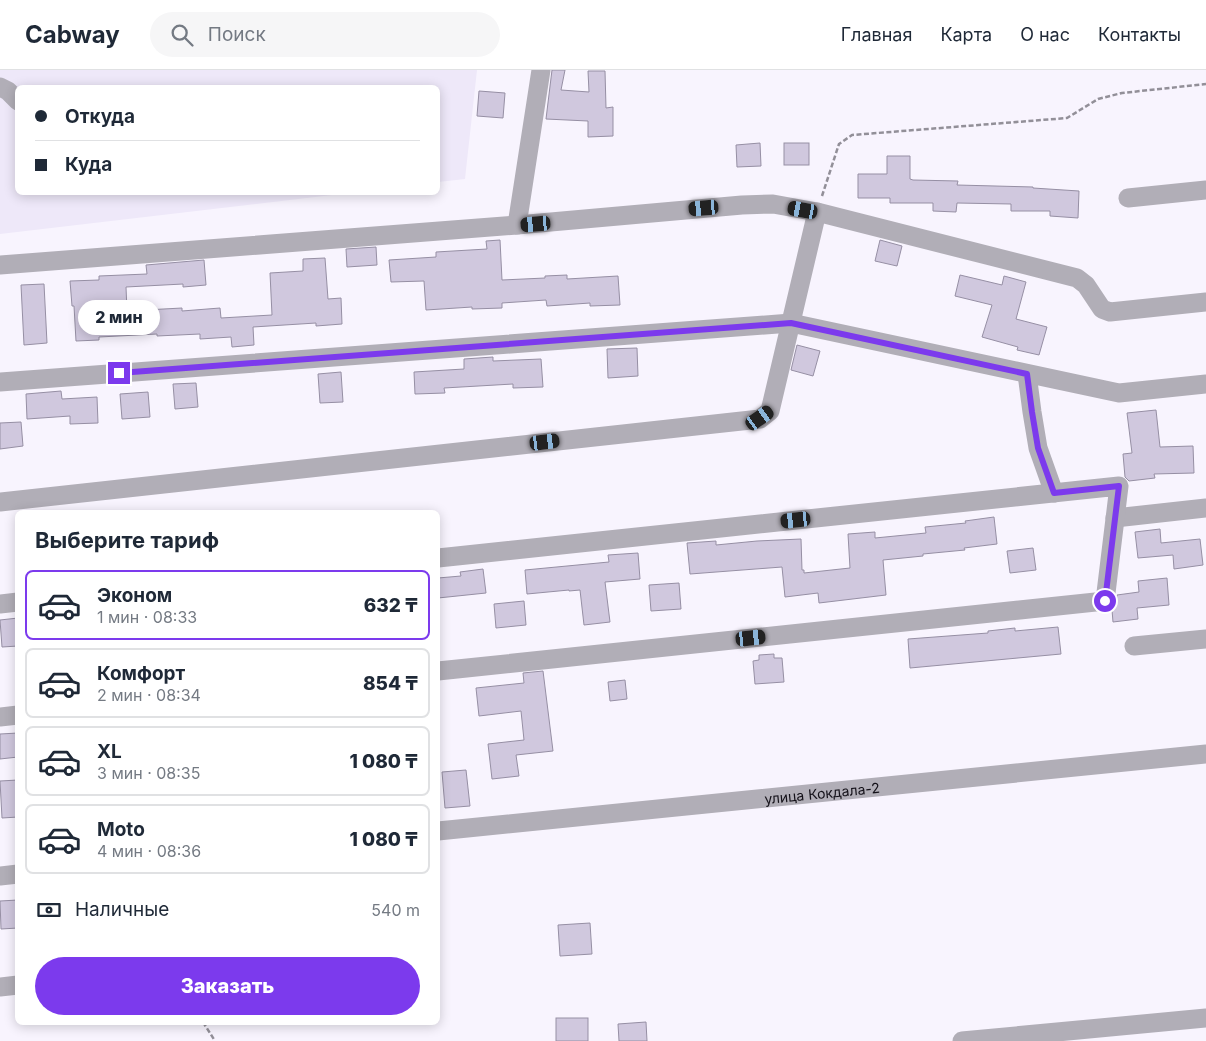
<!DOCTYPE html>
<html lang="ru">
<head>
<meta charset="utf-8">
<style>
	body { margin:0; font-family:Inter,sans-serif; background:#f6f6f7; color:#1f2937; height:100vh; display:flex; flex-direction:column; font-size:19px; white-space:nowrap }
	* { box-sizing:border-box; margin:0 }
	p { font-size:16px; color:#747a83 }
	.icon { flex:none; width:28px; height:28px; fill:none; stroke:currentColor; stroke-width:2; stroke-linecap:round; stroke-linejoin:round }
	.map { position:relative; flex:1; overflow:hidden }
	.side { position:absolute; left:15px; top:440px; width:425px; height:515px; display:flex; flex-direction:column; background:#fff; border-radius:8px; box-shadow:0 2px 12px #0003 }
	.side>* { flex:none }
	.guide { position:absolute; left:15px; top:15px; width:425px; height:110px; border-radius:8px; box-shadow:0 2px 12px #0003; display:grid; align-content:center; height:110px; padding:0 20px; background:#fff }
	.end { position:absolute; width:22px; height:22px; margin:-11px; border:6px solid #7c3aed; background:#fff; box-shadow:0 0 0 2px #fff }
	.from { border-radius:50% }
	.bubble { position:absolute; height:35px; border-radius:18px; background:#fff; box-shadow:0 2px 12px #0003; font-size:16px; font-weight:800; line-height:35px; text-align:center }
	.car { position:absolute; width:15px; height:30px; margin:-15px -8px; border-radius:6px; box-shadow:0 0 4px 1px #0007; background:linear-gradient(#222 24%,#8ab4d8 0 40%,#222 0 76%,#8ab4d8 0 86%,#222 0) }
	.guide b { display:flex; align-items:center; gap:18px; height:48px; font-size:19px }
	.guide b+b { border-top:1px solid #e0e1e3 }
	.guide i { width:12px; height:12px; background:#1f2937 }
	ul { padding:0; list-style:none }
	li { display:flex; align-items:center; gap:15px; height:70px; margin:0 10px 8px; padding:0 10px; border:2px solid #e0e1e3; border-radius:8px }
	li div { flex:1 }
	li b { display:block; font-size:19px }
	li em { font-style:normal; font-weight:800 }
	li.active { border-color:#7c3aed }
	li>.icon { width:45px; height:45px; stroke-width:1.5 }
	h2 { padding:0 20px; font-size:22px; line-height:60px }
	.pay { display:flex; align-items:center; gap:12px; height:55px; padding:0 20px; font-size:19px }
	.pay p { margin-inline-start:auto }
	.primary-button { display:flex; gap:10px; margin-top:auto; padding:10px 20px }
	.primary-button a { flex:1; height:58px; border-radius:30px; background:#7c3aed; color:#fff; font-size:20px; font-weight:800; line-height:58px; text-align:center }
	header { display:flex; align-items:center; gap:30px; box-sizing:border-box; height:70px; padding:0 25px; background:#fff; border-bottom:1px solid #e0e1e3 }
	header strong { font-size:24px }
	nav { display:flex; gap:28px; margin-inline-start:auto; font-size:18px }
	.search { width:350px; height:45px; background:#f6f6f7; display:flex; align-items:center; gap:12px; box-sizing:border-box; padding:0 18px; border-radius:28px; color:#747a83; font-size:19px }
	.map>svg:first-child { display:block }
	.built { fill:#eee8f9 }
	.building { fill:#d0c8de; stroke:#968fa4 }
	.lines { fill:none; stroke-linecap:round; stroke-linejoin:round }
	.path { stroke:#928f98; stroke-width:2.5; stroke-dasharray:5 2.5; stroke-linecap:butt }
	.minor { stroke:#b1aeb7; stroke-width:19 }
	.route { stroke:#7c3aed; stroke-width:6 }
	.labels { text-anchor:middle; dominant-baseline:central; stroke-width:4.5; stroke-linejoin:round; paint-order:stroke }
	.street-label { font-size:14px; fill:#141119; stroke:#fff }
</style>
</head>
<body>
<header>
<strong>Cabway</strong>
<div class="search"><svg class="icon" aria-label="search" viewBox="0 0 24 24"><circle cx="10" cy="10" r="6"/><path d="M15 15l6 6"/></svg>Поиск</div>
<nav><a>Главная</a><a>Карта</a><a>О нас</a><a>Контакты</a></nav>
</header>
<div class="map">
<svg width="1206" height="971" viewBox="0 0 1206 971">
	<rect width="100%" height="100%" fill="#f8f4fe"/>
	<polygon class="built" points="0,0 477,0 465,109 438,112 438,18 18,18 18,122 349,123 0,164"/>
	<g class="building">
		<polygon points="552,0 565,0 561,20 589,22 588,1 605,1 606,38 613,37 613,66 588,67 588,51 546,49"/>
		<polygon points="479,21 505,23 503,48 477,46"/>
		<polygon points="760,73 761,96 737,97 736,75"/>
		<rect x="784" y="73" width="25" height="22"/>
		<polygon points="887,86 910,86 910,109 913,110 958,111 957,115 1033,117 1033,118 1079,121 1078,148 1050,146 1050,141 1011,141 1011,134 957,133 956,142 933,141 933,133 890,133 890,128 858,128 858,104 887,104"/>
		<polygon points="500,170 502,210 545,208 545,206 567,205 567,209 618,206 620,235 590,236 590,233 547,236 546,230 502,233 502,238 472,239 472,237 426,240 424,211 391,212 389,190 436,187 436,182 487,179 486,171"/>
		<polygon points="880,170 902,176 897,196 875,191"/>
		<polygon points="376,177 377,195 347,197 346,179"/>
		<polygon points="325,188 328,229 341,228 342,254 316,256 316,253 253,257 254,275 232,277 231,267 200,269 200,264 157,266 157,264 99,267 99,270 76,271 74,236 72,236 70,211 99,210 99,206 147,204 146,195 204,190 206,215 183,217 183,214 126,217 127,241 182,238 182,241 220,238 221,248 272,245 270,203 303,201 303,189"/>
		<polygon points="960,205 1002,215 1004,206 1026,212 1016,249 1047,257 1039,285 1017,280 1018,277 982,267 992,235 955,226"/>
		<polygon points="44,214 47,273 24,275 21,215"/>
		<polygon points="797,275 820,281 813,306 791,300"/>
		<polygon points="637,278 638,306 608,308 607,279"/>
		<polygon points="493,287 493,291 541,289 543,317 513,318 513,314 444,318 445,323 415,324 414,302 464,299 464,289"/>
		<polygon points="341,302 343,332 320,333 318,304"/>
		<polygon points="196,313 198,337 175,339 173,314"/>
		<polygon points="61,321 62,329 97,327 98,353 70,354 70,346 27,349 26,324"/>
		<polygon points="148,322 150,347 122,349 120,324"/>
		<polygon points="1156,340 1160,377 1193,376 1194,403 1154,404 1155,408 1129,411 1125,407 1123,384 1132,383 1127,343"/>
		<polygon points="21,352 23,376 0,379 0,353"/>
		<polygon points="994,447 997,474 964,478 965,480 923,484 923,486 883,490 886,525 819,533 818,523 785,527 782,497 690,504 687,473 716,471 716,475 757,471 801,469 802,500 804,500 804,503 850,498 848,464 875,462 875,468 926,463 925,457 966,453 965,451"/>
		<polygon points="1160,459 1161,473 1200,469 1203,495 1174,499 1173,485 1138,488 1135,462"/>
		<polygon points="1033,478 1036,500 1010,503 1007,481"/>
		<polygon points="638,483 640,509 605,512 610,552 584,555 580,520 569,521 569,520 527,524 525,500 609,492 608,485"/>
		<polygon points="483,499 486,523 438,528 438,508 461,506 460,502"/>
		<polygon points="1167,508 1169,535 1137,538 1138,549 1113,552 1112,540 1116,533 1117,525 1139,522 1138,511"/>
		<polygon points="679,513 681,539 651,541 649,515"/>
		<polygon points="524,531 526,555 496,558 494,534"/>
		<polygon points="18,548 18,576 2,577 0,550"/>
		<polygon points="1058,557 1061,584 910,598 908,569 988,563 988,561 1015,558 1015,561"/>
		<polygon points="774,584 774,588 782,588 784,612 755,614 753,591 759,590 759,585"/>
		<polygon points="543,601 553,681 516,685 519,706 492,709 488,674 524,670 521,641 479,646 476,618 524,613 523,603"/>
		<polygon points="625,610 627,629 610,631 608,612"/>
		<polygon points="18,663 18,687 0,689 0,664"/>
		<polygon points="466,700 470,736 445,738 442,702"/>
		<polygon points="18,710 18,747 2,748 0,711"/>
		<polygon points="18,830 18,858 1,859 0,831"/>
		<polygon points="590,853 592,884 560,886 558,855"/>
		<rect x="556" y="948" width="32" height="23"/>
		<polygon points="646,952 647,971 619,971 618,954"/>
	</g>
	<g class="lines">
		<g class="path">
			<polyline points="822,126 839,74 852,65 1067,48 1098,29 1122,23 1206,14"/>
			<polyline points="203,952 215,971"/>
		</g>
		<g class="minor">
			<polyline points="0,17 8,21 18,31"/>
			<polyline points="1128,128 1206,120"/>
			<polyline points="517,155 541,0"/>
			<polyline points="0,195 517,155 742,135 773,134 817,142 1077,208 1086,215 1102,239 1110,242 1206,232"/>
			<polyline points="1027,304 1032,342 1038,378 1054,423"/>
			<polyline points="0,312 791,253 1119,323 1206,314"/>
			<polyline points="0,432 760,349 770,341 817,142"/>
			<polyline points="1115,448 1206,438"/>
			<polyline points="438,488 1119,416 1105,531 438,601"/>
			<polyline points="0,534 18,532"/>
			<polyline points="1134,576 1206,569"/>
			<polyline points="0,647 18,645"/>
			<path id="s1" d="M438,761l768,-77"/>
			<polyline points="0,806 18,804"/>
			<polyline points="0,917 18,915"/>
			<polyline points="962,971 1206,948"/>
		</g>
	</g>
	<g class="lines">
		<polyline class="route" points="119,303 791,253 1027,304 1032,342 1038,378 1054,423 1119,416 1105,531"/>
	</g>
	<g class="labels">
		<g class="street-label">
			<text stroke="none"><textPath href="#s1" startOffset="386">улица Кокдала-2</textPath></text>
		</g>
	</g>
</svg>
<i class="end from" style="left:1105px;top:531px"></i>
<i class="end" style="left:119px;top:303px"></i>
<div class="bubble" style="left:78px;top:230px;width:82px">2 мин</div>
<i class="car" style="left:704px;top:138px;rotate:265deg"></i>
<i class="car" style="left:803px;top:140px;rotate:280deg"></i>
<i class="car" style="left:536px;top:154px;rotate:265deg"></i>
<i class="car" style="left:760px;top:348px;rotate:55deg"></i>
<i class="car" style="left:545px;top:372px;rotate:83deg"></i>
<i class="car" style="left:796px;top:450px;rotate:264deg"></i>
<i class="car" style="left:751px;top:568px;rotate:84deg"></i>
<div class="guide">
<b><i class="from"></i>Откуда</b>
<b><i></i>Куда</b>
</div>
<section class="side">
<h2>Выберите тариф</h2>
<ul>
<li class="active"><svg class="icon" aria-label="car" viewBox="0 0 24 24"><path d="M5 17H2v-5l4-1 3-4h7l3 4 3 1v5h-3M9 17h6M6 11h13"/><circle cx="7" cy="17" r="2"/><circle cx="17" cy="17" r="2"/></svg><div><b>Эконом</b><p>1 мин · 08:33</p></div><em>632 ₸</em></li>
<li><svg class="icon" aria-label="car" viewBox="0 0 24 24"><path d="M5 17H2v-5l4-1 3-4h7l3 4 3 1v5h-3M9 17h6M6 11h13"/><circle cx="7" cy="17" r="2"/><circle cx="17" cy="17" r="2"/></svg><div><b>Комфорт</b><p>2 мин · 08:34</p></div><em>854 ₸</em></li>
<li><svg class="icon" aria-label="car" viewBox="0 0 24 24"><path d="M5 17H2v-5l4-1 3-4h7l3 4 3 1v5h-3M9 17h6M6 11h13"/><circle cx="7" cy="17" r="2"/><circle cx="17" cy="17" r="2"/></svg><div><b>XL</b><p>3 мин · 08:35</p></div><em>1 080 ₸</em></li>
<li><svg class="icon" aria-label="car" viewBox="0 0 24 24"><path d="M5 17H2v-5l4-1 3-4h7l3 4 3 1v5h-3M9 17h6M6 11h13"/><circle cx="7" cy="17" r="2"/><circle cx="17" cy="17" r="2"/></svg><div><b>Moto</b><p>4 мин · 08:36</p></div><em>1 080 ₸</em></li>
</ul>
<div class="pay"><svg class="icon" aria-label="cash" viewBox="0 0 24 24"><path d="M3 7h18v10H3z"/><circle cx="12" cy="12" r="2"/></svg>Наличные<p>540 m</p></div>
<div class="primary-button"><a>Заказать</a></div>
</section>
</div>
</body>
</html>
